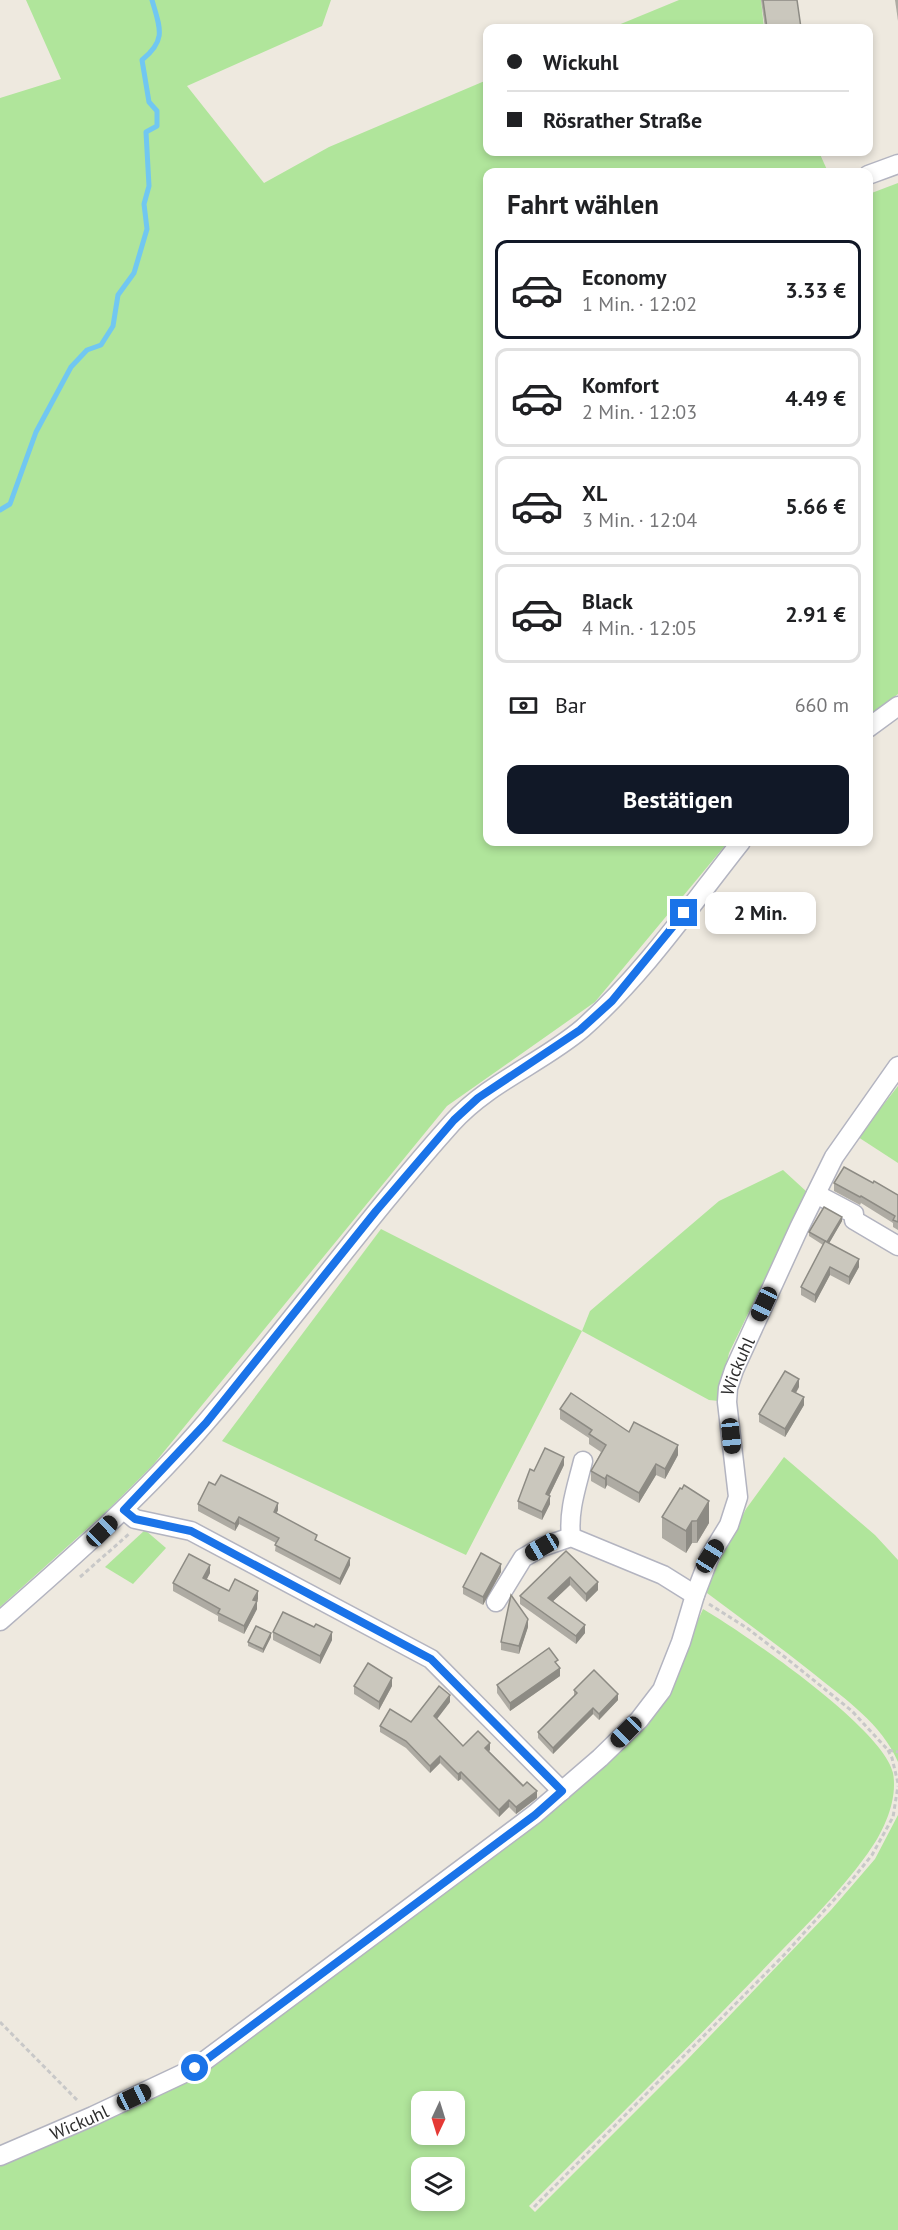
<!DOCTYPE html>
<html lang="de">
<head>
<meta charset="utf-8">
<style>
	body { margin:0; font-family:"PT Sans",sans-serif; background:#f6f6f6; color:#202124; height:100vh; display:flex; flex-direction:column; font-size:22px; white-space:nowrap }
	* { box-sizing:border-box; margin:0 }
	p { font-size:20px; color:#757577 }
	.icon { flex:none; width:33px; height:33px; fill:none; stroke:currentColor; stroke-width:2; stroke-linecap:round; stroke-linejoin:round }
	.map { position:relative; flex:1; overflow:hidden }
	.panel { position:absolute; left:483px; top:168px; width:390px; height:678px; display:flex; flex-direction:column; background:#fff; border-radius:12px; box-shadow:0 3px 9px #0003 }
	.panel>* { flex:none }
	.banner { position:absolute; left:483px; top:24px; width:390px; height:132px; border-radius:12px; box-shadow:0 3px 9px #0003; display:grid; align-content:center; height:132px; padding:0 24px; background:#fff }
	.needle { width:39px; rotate:184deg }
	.controls { position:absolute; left:411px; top:2091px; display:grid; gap:12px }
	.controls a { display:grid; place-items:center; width:54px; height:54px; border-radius:12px; background:#fff; box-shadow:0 3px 9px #0003; font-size:30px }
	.end { position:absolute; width:27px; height:27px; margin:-14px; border:8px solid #1a73e8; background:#fff; box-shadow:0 0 0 3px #fff }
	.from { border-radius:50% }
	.bubble { position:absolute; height:42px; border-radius:12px; background:#fff; box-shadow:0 3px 9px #0003; font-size:20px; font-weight:700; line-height:42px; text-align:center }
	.car { position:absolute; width:18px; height:36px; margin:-18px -9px; border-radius:8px; box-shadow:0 0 4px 2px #0007; background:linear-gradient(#222 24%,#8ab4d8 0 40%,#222 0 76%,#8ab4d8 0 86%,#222 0) }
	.banner b { display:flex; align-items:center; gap:21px; height:57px; font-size:22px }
	.banner b+b { border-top:2px solid #e0e0e0 }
	.banner i { width:15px; height:15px; background:#202124 }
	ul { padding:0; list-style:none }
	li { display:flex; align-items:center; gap:18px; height:99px; margin:0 12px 9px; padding:0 12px; border:3px solid #e0e0e0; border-radius:12px }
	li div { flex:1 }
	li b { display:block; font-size:22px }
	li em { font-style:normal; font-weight:700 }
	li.active { border-color:#111827 }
	li>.icon { width:54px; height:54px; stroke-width:1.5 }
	h2 { padding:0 24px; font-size:27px; line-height:72px }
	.pay { display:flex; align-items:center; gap:15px; height:66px; padding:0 24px; font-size:22px }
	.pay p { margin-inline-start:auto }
	.primary-button { display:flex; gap:12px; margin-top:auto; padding:12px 24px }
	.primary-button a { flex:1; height:69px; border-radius:12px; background:#111827; color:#fff; font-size:24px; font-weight:700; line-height:69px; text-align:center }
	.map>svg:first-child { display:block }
	.green { fill:#b0e59b; fill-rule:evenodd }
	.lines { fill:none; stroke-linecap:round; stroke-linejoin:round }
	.stream { stroke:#71c7f1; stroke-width:5 }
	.minor-casing { stroke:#b3b4c0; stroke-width:21 }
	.path { stroke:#c8c8c8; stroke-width:3; stroke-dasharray:4.5 3; stroke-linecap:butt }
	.minor { stroke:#fff; stroke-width:18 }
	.wall { fill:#aeaba3 }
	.shaded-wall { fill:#8d8b84 }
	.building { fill:#cac7bd; stroke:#8d8b84; stroke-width:1.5 }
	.route { stroke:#1a73e8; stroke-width:8 }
	.labels { text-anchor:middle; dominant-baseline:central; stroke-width:5; stroke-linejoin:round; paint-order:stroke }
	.street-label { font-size:18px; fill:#2d2d2d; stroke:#fff }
</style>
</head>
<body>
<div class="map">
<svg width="898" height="2230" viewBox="0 0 898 2230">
	<rect width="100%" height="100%" fill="#eee9df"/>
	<g class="green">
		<polygon points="26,0 331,0 322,26 187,86 264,183 329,147 487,80 488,152 819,152 828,172 488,172 488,842 728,842 595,1002 447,1106 153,1465 107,1511 0,1607 0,98 61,79"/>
		<polygon points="679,0 761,0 764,28 611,28"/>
		<polygon points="898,183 898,694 869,717 869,194"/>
		<polygon points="898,1086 898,1163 858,1137"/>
		<polygon points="783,1170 807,1192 729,1353 719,1401 709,1400 582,1331 466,1555 222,1441 381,1229 582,1331 590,1311 719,1201"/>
		<path d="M784,1457l91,78 23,25v202c-16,-38 -53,-63 -84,-88 -35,-28 -71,-54 -107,-81l1,-9 38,-75z"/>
		<polygon points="145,1530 166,1548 133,1584 105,1567"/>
		<path d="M703,1609c41,24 181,120 190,164 5,27 -9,58 -25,80 -32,45 -74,84 -112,124 -75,78 -151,153 -227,229l6,6 151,-151 145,-151 44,-51 23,-44v415h-898v-68l204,-88 356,-272 106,-110zM422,2102h32v32h-32zM422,2168h32v32h-32z"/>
	</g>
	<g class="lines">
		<path class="stream" d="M0,510l10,-6 26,-72 35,-65 16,-17 14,-5 12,-19 5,-31 16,-22 13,-44 -3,-25 5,-18 -3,-54 11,-6v-15l-8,-9 -7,-42c25,-20 18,-32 10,-60"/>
		<g class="minor-casing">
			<g id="minor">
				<polyline points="868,175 898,164"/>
				<polyline points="868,728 898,706"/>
				<polyline points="816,1194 854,1214 854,1220 898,1246"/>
				<polyline points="124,1510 135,1519 191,1531 431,1659 562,1791"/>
				<path d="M571,1537c-3,-27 6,-51 12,-76"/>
				<polyline points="496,1602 523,1558 542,1547 571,1537 663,1575 695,1595"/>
				<path d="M0,1621c72,-63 144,-126 207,-200 84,-97 159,-202 245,-298 37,-41 90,-60 131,-95 61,-54 108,-123 158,-186"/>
				<path id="s1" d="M0,2156l93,-40 102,-48 340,-254 65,-56 39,-38 23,-30 19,-48 14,-47 15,-39 19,-31 9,-28 -11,-95 1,-14 6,-18 65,-142 35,-71 64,-91"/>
			</g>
		</g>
		<g class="path">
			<polyline points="80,1577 129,1534"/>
			<polyline points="709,1604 747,1628 786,1658 852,1711 888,1750 898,1752"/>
			<polyline points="888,1750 892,1758 898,1783"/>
			<polyline points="0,2022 79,2102"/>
			<polyline points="534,2207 784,1955 851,1881 872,1855 893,1817 898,1786"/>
		</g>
		<use href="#minor" class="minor"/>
	</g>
	<g class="wall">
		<polygon points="761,0 797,0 801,28 765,28"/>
		<polygon points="895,0 898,0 898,21"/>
		<polygon points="834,1183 873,1183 898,1195 898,1230 893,1227 893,1223 861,1203 860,1205 834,1191"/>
		<polygon points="842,1221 829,1243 859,1267 849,1285 830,1275 815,1303 801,1295 801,1287 823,1245 809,1236 809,1232"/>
		<polygon points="799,1387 796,1393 804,1405 785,1437 759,1422 759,1414"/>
		<polygon points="560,1409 629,1432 678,1455 665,1479 656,1475 639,1503 607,1485 605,1489 591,1481 591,1471 601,1452 589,1444 589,1438 560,1419"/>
		<polygon points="564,1465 549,1496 550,1504 542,1520 518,1509 518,1501 534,1471"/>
		<polygon points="215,1485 278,1510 276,1514 317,1541 350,1565 340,1585 275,1551 276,1543 239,1524 235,1531 198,1511 198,1504"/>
		<polygon points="662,1517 709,1523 697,1543 692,1543 686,1553 662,1538"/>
		<polygon points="566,1551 598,1590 586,1602 570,1585 553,1601 585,1633 576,1644 520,1604 520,1596"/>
		<polygon points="501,1572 483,1605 463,1594 463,1587"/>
		<polygon points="210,1573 207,1579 229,1591 258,1599 257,1601 257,1609 244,1634 218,1621 218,1616 173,1591 173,1583"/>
		<polygon points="528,1627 519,1654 501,1650 501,1642"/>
		<polygon points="273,1632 332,1640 320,1664 273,1640"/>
		<polygon points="271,1637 263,1653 248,1646 248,1642"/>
		<polygon points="558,1666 560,1676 510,1711 497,1693 497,1685"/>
		<polygon points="354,1686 392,1686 379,1710 354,1694"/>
		<polygon points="574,1690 618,1700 599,1720 593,1714 553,1754 538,1738 538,1732 574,1696"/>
		<polygon points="450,1702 436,1719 463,1746 490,1750 489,1751 537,1798 516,1814 509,1807 499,1817 461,1779 458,1781 440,1763 430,1773 406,1748 380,1732 380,1726 411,1722"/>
	</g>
	<g class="shaded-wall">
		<polygon points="842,1217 842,1221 827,1247 827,1243"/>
		<polygon points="859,1259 859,1267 849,1285 849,1277"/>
		<polygon points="830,1267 830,1275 815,1303 815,1295"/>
		<polygon points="799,1379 799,1387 792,1399 792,1391"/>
		<polygon points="804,1397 804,1405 785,1437 785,1429"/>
		<polygon points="678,1445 678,1455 665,1479 665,1469"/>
		<polygon points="564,1457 564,1465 546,1502 546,1494"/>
		<polygon points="656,1464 656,1475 639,1503 639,1493"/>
		<polygon points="607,1475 607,1485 605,1489 605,1479"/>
		<polygon points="550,1496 550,1504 542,1520 542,1512"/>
		<polygon points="709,1501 709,1523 697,1543 697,1521"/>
		<polygon points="278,1503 278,1510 274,1519 274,1512"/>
		<polygon points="239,1517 239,1524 235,1531 235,1524"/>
		<polygon points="692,1521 692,1543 686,1553 686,1531"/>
		<polygon points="350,1558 350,1565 340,1585 340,1579"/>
		<polygon points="501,1564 501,1572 483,1605 483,1597"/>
		<polygon points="210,1565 210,1573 203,1586 203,1578"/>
		<polygon points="570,1577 570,1585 548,1606 548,1598"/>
		<polygon points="598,1582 598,1590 586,1602 586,1594"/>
		<polygon points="258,1591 258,1599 253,1608 253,1600"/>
		<polygon points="257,1601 257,1609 244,1634 244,1626"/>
		<polygon points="528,1619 528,1627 519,1654 519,1646"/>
		<polygon points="585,1625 585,1633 576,1644 576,1636"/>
		<polygon points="332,1632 332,1640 320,1664 320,1656"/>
		<polygon points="271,1633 271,1637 263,1653 263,1649"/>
		<polygon points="560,1668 560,1676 510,1711 510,1703"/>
		<polygon points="392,1678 392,1686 379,1710 379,1702"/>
		<polygon points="618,1694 618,1700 599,1720 599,1714"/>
		<polygon points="450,1695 450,1702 434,1723 434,1716"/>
		<polygon points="593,1708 593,1714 553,1754 553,1748"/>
		<polygon points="490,1743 490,1750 485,1755 485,1748"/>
		<polygon points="440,1756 440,1763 430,1773 430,1766"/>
		<polygon points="461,1772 461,1779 458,1781 458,1774"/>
		<polygon points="537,1791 537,1798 516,1814 516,1807"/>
		<polygon points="509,1800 509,1807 499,1817 499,1810"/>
	</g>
	<g class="building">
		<polygon points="763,0 797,0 801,28 767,28"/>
		<polygon points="844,1167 873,1183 874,1181 898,1195 898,1222 893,1220 895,1216 861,1196 860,1197 834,1183"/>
		<polygon points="824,1207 842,1217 827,1242 809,1232"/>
		<polygon points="825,1241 859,1259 849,1277 830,1267 815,1295 801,1287"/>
		<polygon points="785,1371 799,1379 792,1391 804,1397 785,1429 759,1414"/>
		<polygon points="571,1393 629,1432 634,1422 678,1445 665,1469 656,1464 639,1493 607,1475 605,1479 591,1471 606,1445 589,1434 592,1430 560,1409"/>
		<polygon points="545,1448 564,1457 546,1494 550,1496 542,1512 518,1501 530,1469 534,1471"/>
		<polygon points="221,1475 278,1503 274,1512 317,1535 315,1540 350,1558 340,1579 275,1545 279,1538 239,1517 235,1524 198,1504 209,1482 215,1485"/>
		<polygon points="684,1485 709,1501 697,1521 692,1521 686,1531 662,1517 680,1488 682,1489"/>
		<polygon points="566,1551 598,1582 586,1594 570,1577 548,1598 585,1625 576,1636 520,1596"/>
		<polygon points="481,1553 501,1564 483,1597 463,1587"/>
		<polygon points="189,1554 210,1565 203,1578 229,1591 235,1579 258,1591 253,1600 257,1601 244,1626 218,1613 220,1609 173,1583"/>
		<polygon points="511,1595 528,1619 519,1646 501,1642"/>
		<polygon points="283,1612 314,1627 316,1624 332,1632 320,1656 273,1632"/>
		<polygon points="256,1626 271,1633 263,1649 248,1642"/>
		<polygon points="549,1648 558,1660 555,1662 560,1668 510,1703 497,1685"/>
		<polygon points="368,1663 392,1678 379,1702 354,1686"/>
		<polygon points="594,1670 618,1694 599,1714 593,1708 553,1748 538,1732 577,1693 574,1690"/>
		<polygon points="439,1686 450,1695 434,1716 463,1746 478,1731 490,1743 485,1748 523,1786 527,1782 537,1791 516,1807 509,1800 499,1810 461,1772 458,1774 440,1756 430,1766 406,1741 380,1726 390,1709 411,1722"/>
	</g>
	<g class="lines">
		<polyline class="route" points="195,2068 535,1815 562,1791 431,1659 191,1531 135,1519 124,1510 206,1423 376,1211 454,1120 478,1098 580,1030 612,1001 684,913"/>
	</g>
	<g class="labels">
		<g class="street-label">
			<text stroke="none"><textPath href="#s1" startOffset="1158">Wickuhl</textPath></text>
			<text stroke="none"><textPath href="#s1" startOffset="86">Wickuhl</textPath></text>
		</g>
	</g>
</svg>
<div class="controls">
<a><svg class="needle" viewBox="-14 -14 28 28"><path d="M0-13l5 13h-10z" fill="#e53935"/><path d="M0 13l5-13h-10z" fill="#757577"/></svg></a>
<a><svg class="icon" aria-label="layers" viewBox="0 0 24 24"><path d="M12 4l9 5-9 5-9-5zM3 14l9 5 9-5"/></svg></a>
</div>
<i class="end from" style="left:195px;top:2068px"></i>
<i class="end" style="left:684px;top:913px"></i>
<div class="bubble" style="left:705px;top:892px;width:111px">2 Min.</div>
<i class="car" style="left:764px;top:1304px;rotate:205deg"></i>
<i class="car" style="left:731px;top:1436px;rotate:174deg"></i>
<i class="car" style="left:102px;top:1531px;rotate:46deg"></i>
<i class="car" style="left:542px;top:1547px;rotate:240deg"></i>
<i class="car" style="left:710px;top:1556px;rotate:32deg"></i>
<i class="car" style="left:626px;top:1732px;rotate:225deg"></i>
<i class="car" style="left:134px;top:2097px;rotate:65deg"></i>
<div class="banner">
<b><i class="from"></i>Wickuhl</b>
<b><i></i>Rösrather Straße</b>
</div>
<section class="panel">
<h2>Fahrt wählen</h2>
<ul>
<li class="active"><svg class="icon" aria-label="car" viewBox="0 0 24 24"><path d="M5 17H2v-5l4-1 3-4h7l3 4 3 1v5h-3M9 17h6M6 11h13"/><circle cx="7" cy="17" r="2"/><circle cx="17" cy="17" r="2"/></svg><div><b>Economy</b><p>1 Min. · 12:02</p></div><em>3.33 €</em></li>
<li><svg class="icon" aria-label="car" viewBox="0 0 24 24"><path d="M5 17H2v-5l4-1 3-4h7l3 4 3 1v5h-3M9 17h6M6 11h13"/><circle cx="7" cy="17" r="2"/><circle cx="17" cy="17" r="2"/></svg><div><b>Komfort</b><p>2 Min. · 12:03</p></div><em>4.49 €</em></li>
<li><svg class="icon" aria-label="car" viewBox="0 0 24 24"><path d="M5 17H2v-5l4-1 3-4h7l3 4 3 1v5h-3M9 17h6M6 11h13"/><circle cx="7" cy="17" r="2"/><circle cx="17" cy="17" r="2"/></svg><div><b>XL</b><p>3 Min. · 12:04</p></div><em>5.66 €</em></li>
<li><svg class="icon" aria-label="car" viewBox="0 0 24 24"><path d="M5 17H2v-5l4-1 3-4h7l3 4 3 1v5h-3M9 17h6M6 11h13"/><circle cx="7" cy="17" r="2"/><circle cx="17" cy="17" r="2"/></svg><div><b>Black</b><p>4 Min. · 12:05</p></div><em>2.91 €</em></li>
</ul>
<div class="pay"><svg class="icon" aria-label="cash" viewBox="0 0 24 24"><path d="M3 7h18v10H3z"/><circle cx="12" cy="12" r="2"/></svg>Bar<p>660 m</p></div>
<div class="primary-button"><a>Bestätigen</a></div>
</section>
</div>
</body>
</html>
